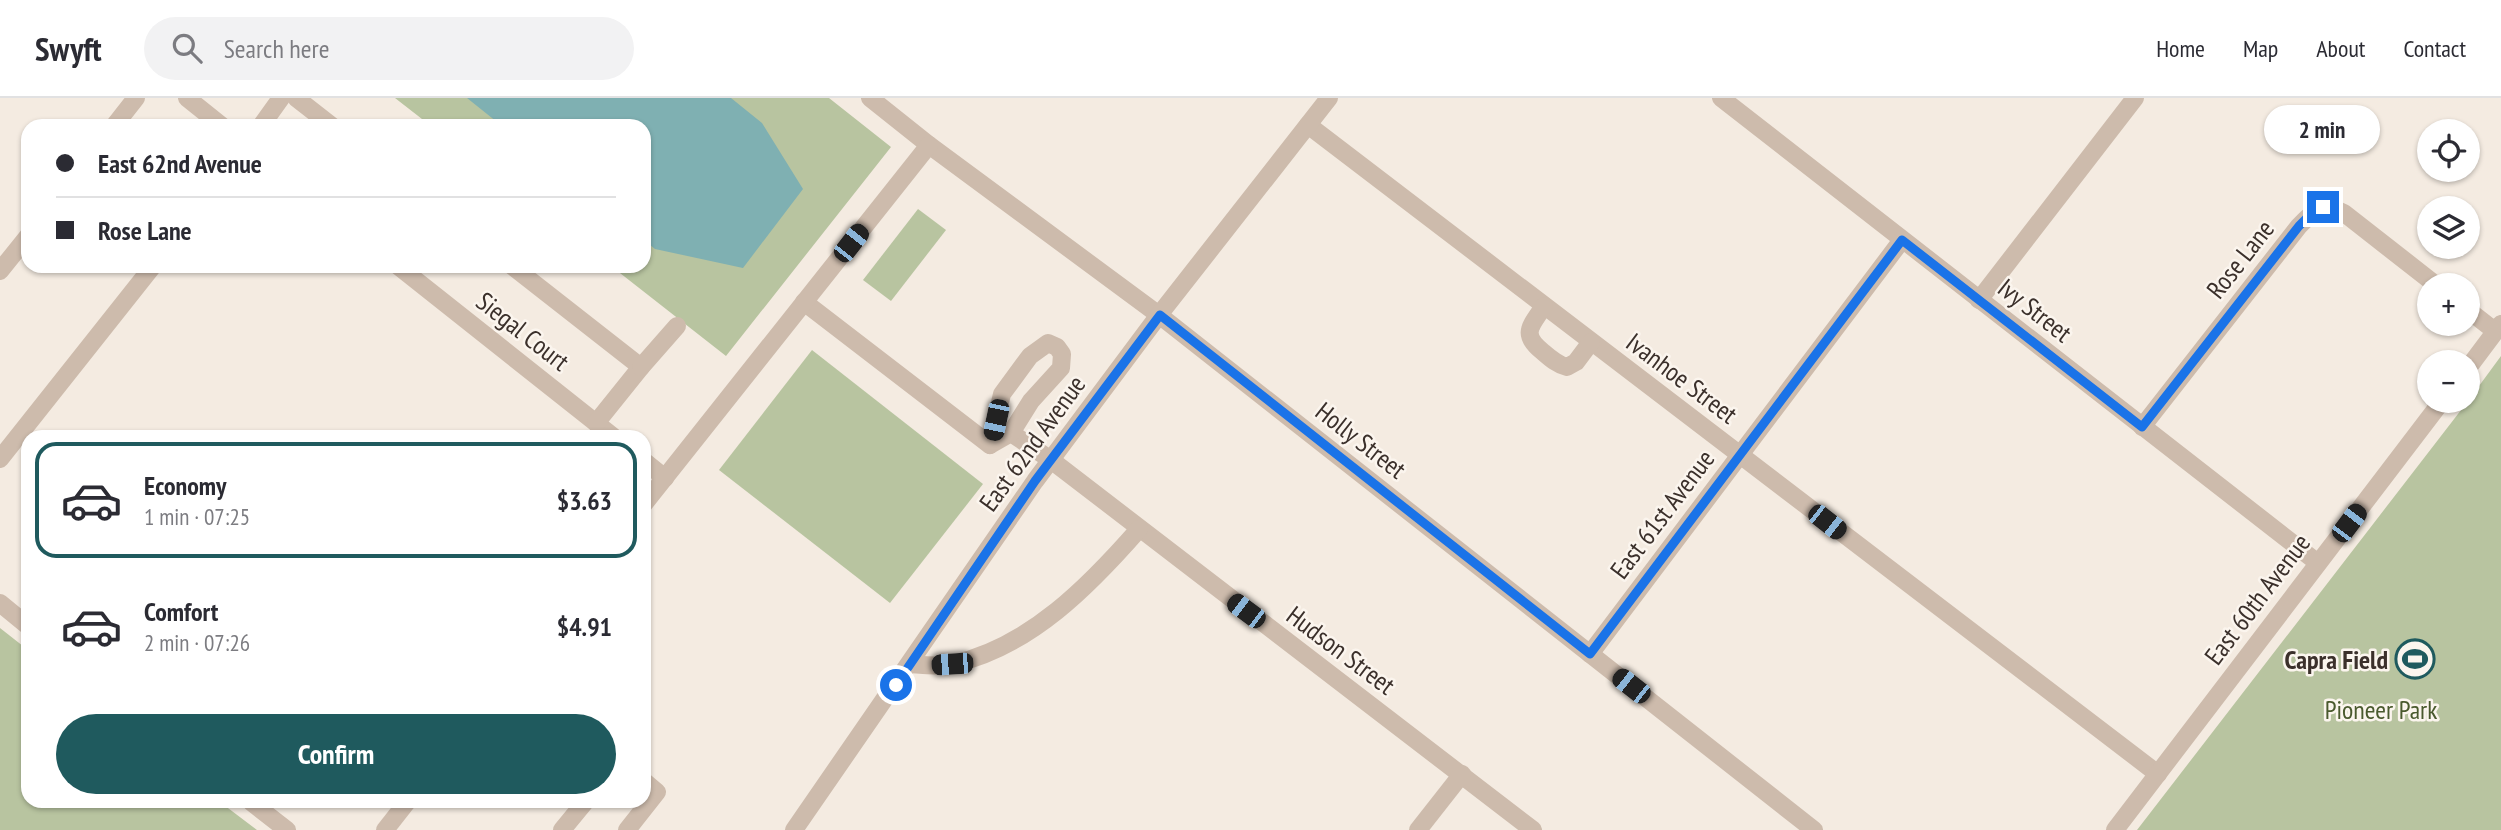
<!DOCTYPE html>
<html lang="en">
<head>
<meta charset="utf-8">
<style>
	body { margin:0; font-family:"PT Sans Narrow",sans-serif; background:#f2f2f3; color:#2b2b33; height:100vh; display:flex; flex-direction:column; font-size:26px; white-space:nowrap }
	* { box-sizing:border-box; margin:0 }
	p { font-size:23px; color:#7c7c81 }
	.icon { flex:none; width:38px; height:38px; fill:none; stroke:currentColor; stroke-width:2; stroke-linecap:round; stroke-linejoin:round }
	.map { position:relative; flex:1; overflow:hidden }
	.side { position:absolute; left:21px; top:332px; width:630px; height:378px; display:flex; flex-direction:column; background:#fff; border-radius:21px; box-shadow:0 2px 5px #0004 }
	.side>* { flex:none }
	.banner { position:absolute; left:21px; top:21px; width:630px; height:154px; border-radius:21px; box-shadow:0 2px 5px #0004; display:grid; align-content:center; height:154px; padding:0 35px; background:#fff }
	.buttons { position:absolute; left:2417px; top:21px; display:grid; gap:14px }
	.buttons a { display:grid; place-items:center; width:63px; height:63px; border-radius:50%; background:#fff; box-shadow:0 2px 5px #0004; font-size:35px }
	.end { position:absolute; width:32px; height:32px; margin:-16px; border:9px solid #1a73e8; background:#fff; box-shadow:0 0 0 4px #fff }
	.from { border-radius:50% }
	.bubble { position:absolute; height:49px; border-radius:24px; background:#fff; box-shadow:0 2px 5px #0004; font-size:23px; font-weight:800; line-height:49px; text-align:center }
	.car { position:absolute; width:21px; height:42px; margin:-21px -10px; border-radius:9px; box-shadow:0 0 5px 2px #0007; background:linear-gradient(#222 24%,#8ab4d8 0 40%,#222 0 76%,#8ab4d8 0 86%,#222 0) }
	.banner b { display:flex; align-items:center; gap:24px; height:66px; font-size:26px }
	.banner b+b { border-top:2px solid #e1e1e2 }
	.banner i { width:18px; height:18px; background:#2b2b33 }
	ul { padding:12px 0 0; list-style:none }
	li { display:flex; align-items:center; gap:21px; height:116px; margin:0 14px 10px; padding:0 21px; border:4px solid transparent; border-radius:21px }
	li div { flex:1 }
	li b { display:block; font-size:26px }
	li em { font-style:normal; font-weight:800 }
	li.selected { border-color:#1f5a5e }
	li>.icon { width:63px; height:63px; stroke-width:1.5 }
	.action { display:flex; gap:14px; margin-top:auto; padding:14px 35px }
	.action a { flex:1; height:80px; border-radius:42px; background:#1f5a5e; color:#fff; font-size:28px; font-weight:800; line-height:80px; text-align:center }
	header { display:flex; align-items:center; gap:42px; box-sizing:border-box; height:98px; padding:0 35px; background:#fff; border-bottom:2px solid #e1e1e2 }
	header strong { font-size:33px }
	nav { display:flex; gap:38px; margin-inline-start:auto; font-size:24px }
	.search { width:490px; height:63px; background:#f2f2f3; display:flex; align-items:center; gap:18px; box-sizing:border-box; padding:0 24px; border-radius:38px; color:#7c7c81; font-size:26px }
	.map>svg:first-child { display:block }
	.green { fill:#b8c4a0 }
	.water { fill:#7fb0b2 }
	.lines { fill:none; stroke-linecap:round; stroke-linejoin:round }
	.minor { stroke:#cdbbac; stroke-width:18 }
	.route { stroke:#1a73e8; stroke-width:9 }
	.labels { text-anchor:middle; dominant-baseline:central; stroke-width:5; stroke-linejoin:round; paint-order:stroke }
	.street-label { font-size:26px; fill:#3b302b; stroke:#fbf5ee }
	.poi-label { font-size:26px; font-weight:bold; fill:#3b302b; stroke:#fbf5ee; text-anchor:end }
	.park-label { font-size:26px; fill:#4a5a2e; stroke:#fbf5ee }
</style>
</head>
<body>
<header>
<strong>Swyft</strong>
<div class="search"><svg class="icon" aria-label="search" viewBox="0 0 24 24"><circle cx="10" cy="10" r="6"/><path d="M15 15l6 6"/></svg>Search here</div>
<nav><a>Home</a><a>Map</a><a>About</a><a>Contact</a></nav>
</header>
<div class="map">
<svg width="2501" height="732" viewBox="0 0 2501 732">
	<rect width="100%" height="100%" fill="#f4ebe1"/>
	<g class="green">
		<polygon points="395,0 829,0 891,49 726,258 611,168 644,168 644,28 431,28"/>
		<polygon points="918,111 946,132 891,203 863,182"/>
		<polygon points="812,252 983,386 890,505 719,372"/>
		<polygon points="2501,258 2501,732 2137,732 2468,303"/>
		<polygon points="0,530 28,552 28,704 220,704 257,732 0,732"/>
	</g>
	<polygon class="water" points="467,0 731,0 762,25 803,91 743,170 655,151 644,142 644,28 502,28"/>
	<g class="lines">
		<g class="minor">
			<polyline points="187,0 222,28"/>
			<polyline points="296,0 332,28"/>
			<polyline points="870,0 929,47 1159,217 1814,732"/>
			<polyline points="1721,0 2318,465"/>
			<polyline points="1308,27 2158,676"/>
			<polyline points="114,28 136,0"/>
			<polyline points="261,28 281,0"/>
			<polyline points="398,168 615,340"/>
			<polyline points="512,168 641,269 596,325"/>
			<polyline points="0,173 28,138"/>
			<polyline points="1979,202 2135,0"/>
			<polyline points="804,204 990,347 1011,335 1051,362 1533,732"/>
			<path d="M1544,208c-13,20 -24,28 -1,46 8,7 15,13 24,15l9,-5 15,-20"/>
			<polyline points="2468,212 2495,233"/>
			<polyline points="641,269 677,228"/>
			<polyline points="2468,270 2501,226"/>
			<path d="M2142,329l157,-201c16,-16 22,-24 45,-13l92,72"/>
			<polyline points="990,347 1002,296 1030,258 1048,245 1057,249 1062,256 1061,270 1031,303 1011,335"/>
			<polyline points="0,361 153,168"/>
			<polyline points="644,363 665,380"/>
			<polyline points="644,406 929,47"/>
			<polyline points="0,505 28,528"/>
			<polyline points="1590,556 1902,142"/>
			<path d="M910,566c14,1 29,3 43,0 77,-17 137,-79 186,-135"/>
			<polyline points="251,704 287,732"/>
			<polyline points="385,732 407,704"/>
			<polyline points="562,732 585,704"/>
			<polyline points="627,732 657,694 644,683"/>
			<polyline points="794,732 1035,383 1159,217 1329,0"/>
			<polyline points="1418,732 1462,676"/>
			<polyline points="2115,732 2442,303"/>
		</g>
	</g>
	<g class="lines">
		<polyline class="route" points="896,587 1035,383 1160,217 1590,556 1902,142 2142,329 2299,128 2313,114 2323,109"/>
	</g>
	<defs>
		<g id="stadium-ring" transform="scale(2.0125)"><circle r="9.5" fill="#fbf5ee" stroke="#1f5a5e" stroke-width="1.5"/><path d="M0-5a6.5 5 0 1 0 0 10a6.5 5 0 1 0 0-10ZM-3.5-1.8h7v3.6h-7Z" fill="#1f5a5e"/></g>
	</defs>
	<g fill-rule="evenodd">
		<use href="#stadium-ring" x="2415" y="561"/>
	</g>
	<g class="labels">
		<g class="street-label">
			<text transform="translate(2240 161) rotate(-52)">Rose Lane</text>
			<text transform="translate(2035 212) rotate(38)">Ivy Street</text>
			<text transform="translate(523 233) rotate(38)">Siegal Court</text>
			<text transform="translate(1682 280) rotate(37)">Ivanhoe Street</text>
			<text transform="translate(1361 342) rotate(38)">Holly Street</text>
			<text transform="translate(1032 345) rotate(-54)">East 62nd Avenue</text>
			<text transform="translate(1662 416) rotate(-53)">East 61st Avenue</text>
			<text transform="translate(2257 501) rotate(-53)">East 60th Avenue</text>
			<text transform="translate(1341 552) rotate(37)">Hudson Street</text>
		</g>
		<g class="poi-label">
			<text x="2388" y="561">Capra Field</text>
		</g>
		<g class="park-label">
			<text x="2381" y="611">Pioneer Park</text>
		</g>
	</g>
</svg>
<div class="buttons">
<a><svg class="icon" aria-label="locate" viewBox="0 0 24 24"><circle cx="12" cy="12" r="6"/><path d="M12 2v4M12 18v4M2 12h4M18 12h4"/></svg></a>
<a><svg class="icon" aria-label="layers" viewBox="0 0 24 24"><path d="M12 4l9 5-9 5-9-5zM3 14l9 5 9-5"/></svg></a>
<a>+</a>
<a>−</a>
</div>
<i class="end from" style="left:896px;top:587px"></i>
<i class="end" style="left:2323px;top:109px"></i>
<div class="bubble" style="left:2264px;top:7px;width:116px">2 min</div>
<i class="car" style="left:851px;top:145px;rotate:38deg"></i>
<i class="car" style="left:996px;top:322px;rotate:192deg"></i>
<i class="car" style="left:1827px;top:424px;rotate:128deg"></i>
<i class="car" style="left:2349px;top:425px;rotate:37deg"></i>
<i class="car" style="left:1246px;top:513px;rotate:307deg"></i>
<i class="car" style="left:952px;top:566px;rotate:266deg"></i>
<i class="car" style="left:1631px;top:588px;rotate:308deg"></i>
<div class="banner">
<b><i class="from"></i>East 62nd Avenue</b>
<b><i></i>Rose Lane</b>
</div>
<section class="side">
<ul>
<li class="selected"><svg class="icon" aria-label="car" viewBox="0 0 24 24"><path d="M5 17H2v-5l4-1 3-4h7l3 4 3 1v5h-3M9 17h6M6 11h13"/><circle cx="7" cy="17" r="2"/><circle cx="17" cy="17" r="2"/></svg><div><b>Economy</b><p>1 min · 07:25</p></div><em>$3.63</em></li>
<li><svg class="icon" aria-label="car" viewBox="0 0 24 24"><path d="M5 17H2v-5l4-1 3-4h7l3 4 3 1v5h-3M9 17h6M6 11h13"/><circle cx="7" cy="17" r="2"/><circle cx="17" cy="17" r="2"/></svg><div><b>Comfort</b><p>2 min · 07:26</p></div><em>$4.91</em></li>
</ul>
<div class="action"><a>Confirm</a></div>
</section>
</div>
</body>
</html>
